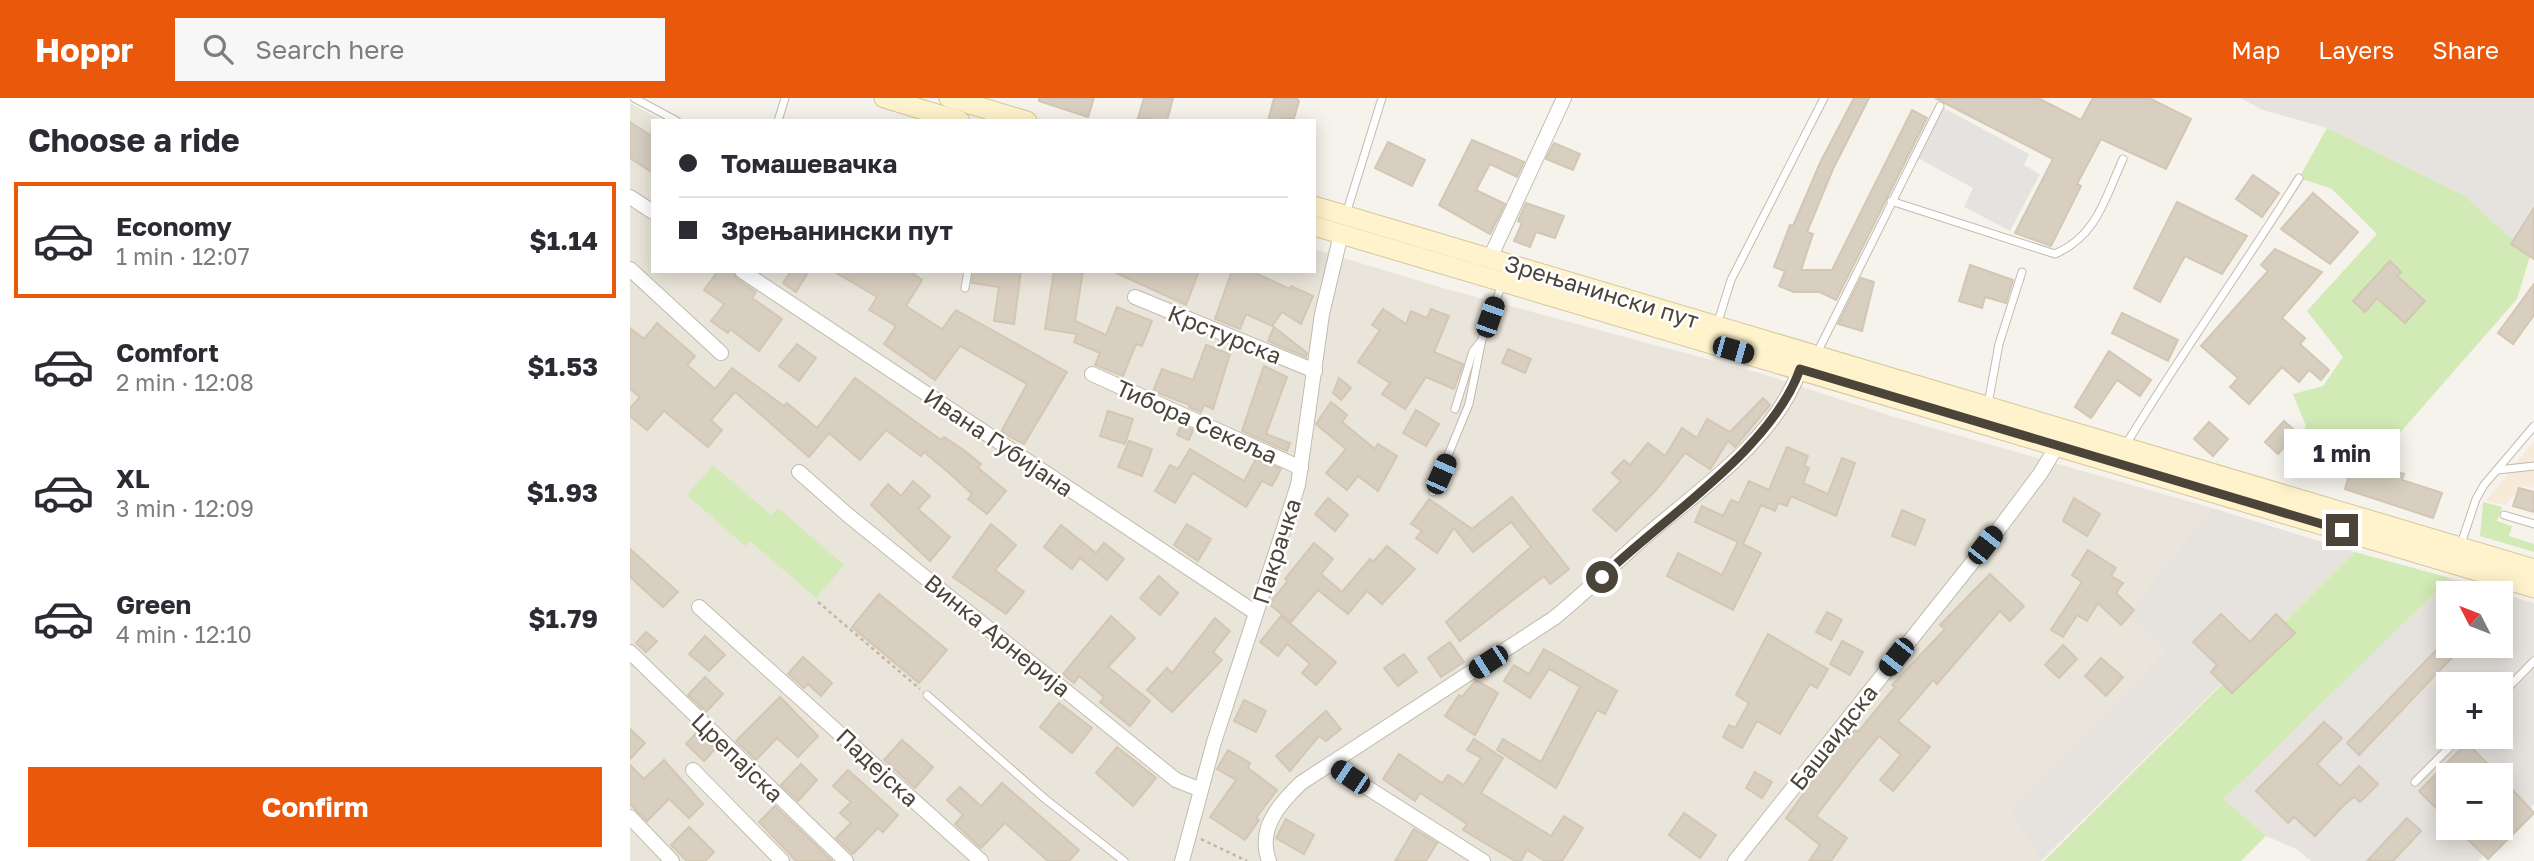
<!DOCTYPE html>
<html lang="en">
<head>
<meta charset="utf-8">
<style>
	body { margin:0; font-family:"Golos Text",sans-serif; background:#f7f7f7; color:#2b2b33; height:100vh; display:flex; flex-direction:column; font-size:26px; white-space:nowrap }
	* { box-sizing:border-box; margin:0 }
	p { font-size:23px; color:#7c7c81 }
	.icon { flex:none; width:38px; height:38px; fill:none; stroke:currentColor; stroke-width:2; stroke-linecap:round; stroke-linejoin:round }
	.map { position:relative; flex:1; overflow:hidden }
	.details { display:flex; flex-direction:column; background:#fff; width:630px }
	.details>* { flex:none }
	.top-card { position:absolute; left:21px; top:21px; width:665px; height:154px; border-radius:0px; box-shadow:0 4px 18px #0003; display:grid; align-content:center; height:154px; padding:0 28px; background:#fff }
	.needle { width:46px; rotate:312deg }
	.controls { position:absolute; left:1806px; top:483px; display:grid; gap:14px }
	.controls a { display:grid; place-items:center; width:77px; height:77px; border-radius:0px; background:#fff; box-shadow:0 4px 18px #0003; font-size:35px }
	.end { position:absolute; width:32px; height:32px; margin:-16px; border:9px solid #4b4439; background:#fff; box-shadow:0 0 0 4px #fff }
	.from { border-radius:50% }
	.bubble { position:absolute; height:49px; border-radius:0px; background:#fff; box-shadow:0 4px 18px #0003; font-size:23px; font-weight:700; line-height:49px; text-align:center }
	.car { position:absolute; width:21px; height:42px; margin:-21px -10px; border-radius:9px; box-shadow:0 0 5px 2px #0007; background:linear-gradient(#222 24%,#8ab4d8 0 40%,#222 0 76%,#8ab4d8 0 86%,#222 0) }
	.top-card b { display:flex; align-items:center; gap:24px; height:66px; font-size:26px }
	.top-card b+b { border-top:2px solid #e1e1e2 }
	.top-card i { width:18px; height:18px; background:#2b2b33 }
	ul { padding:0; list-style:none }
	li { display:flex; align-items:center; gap:21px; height:116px; margin:0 14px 10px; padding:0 14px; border:4px solid transparent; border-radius:0px }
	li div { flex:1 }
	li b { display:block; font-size:26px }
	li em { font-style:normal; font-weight:700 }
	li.on { border-color:#ea580c }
	li>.icon { width:63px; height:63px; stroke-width:1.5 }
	h2 { padding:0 28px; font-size:32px; line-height:84px }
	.action { display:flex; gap:14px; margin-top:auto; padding:14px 28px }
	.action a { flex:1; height:80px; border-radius:0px; background:#ea580c; color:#fff; font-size:28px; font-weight:700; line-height:80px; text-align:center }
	header { display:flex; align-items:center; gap:42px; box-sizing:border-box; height:98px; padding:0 35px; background:#ea580c; color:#fff }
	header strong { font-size:33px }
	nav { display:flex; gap:38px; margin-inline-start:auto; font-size:24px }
	.search { width:490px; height:63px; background:#f7f7f7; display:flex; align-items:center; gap:18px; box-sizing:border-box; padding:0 24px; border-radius:0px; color:#7c7c81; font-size:26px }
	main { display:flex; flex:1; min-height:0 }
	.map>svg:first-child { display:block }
	.residential { fill:#eae5da }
	.commercial { fill:#f7ead8 }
	.industrial { fill:#e6e2dd; fill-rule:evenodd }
	.green { fill:#d2eab5 }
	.parking { fill:#e5e3e0 }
	.building { fill:#d8cfc1; stroke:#d3c7b4; stroke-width:2 }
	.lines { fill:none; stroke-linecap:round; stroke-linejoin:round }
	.lane-casing { stroke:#c2bbae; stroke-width:9 }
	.street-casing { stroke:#c2bbae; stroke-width:16 }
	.secondary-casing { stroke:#d6c79b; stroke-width:21 }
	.path { stroke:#c4b79f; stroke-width:2.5; stroke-dasharray:3.5 3.5; stroke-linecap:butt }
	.lane { stroke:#fff; stroke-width:7 }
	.street { stroke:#fff; stroke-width:14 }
	.secondary { stroke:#fff3cd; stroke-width:19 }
	.route { stroke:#4b4439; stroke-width:9 }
	.labels { text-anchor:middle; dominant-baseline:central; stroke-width:5; stroke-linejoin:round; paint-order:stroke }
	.street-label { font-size:23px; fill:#4b4439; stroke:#fff }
</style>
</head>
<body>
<header>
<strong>Hoppr</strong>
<div class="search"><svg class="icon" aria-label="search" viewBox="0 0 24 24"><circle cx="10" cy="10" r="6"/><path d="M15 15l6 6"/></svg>Search here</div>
<nav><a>Map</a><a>Layers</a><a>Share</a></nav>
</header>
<main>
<section class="details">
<h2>Choose a ride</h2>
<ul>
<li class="on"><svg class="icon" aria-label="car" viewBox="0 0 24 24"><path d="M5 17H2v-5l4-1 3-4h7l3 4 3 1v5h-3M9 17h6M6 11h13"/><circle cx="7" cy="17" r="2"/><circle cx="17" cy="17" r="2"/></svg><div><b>Economy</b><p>1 min · 12:07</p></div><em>$1.14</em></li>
<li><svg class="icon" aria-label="car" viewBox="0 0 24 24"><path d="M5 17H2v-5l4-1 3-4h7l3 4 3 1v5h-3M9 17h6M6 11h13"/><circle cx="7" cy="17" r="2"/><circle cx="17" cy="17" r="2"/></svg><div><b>Comfort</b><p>2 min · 12:08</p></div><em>$1.53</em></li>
<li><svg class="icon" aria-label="car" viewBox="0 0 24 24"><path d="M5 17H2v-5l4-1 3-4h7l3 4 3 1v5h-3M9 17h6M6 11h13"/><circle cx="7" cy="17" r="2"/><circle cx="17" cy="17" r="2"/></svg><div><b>XL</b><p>3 min · 12:09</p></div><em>$1.93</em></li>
<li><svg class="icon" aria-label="car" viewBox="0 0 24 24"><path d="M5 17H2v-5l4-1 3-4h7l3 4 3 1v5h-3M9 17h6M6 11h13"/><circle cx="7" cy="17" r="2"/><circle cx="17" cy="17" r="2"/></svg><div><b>Green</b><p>4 min · 12:10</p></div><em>$1.79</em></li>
</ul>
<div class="action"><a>Confirm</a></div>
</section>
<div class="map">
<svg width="1904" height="763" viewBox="0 0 1904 763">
	<rect width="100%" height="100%" fill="#f6f3ec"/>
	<polygon class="residential" points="0,5 33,23 23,23 23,173 684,173 684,151 813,190 1133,276 1261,318 1582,410 1495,518 1539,551 1380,712 1411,763 0,763"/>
	<polygon class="commercial" points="1904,343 1904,390 1893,387 1875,407 1856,403"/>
	<g class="industrial">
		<polygon points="1610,0 1904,0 1904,161 1871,140 1833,97 1697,30 1633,12"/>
		<polygon points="1582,410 1725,454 1411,763 1380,712 1538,551 1495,518"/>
		<path d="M1820,480l84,25v201l-56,57h-167l-15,-12 -30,-13 -42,-37zM1818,495h53v53h-53zM1818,586h53v53h-53zM1818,677h53v53h-53z"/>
	</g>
	<g class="green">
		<polygon points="1697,30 1833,97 1900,158 1887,201 1747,361 1719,356 1663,357 1676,328 1663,296 1693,288 1713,259 1677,213 1747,136 1702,91 1669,80"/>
		<polygon points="83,367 141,417 148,410 214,467 186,500 120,443 115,448 57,397"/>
		<polygon points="1853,404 1872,409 1867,423 1882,428 1879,438 1904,446 1904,454 1850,438"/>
		<polygon points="1725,454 1820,480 1594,701 1636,738 1611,763 1414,763"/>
	</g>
	<polygon class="parking" points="1310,8 1399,56 1394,67 1410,76 1380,133 1334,109 1343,90 1284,58"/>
	<g class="building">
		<polygon points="409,0 464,0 458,19 409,3"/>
		<polygon points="514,0 543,0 537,23 508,20"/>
		<polygon points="644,0 666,0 669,3 664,20 638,23"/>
		<polygon points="1224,0 1239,0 1203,71 1177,134 1183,136 1171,172 1202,172 1282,12 1297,20 1206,202 1190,194 1164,194 1149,188 1155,173 1144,169 1160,127 1163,128 1190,65"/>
		<polygon points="1305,0 1408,0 1451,22 1463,0 1519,0 1561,21 1536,71 1471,41 1447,86 1451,88 1421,148 1385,135 1423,61"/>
		<polygon points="0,24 23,39 23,75 0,60"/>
		<polygon points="842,42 894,64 887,79 860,66 846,92 875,106 860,136 809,107"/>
		<polygon points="758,44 795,62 782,88 745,70"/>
		<polygon points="924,45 950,56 943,72 916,61"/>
		<polygon points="1623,77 1649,95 1632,119 1606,101"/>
		<polygon points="1683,95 1728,134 1700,166 1651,131"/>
		<polygon points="1547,104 1617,138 1592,176 1555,158 1530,204 1504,190"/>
		<polygon points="896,105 934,118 925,140 906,134 900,149 884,143 892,125 888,123"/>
		<polygon points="1904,110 1904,161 1881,146"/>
		<polygon points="1645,151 1692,174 1652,220 1675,240 1670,246 1699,272 1691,282 1679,272 1669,284 1652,269 1619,306 1600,289 1608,280 1571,248 1638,173 1631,167"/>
		<polygon points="1760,163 1771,174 1767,178 1795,203 1775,225 1747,200 1735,214 1723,203"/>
		<polygon points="1340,167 1383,182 1376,205 1355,199 1352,210 1329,203"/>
		<polygon points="88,173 102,173 107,181 126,194 122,200 152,221 129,253 100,231 98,235 81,223 94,206 74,192"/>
		<polygon points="161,173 179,173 166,194 153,185"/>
		<polygon points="203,173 280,173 292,182 276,208 312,231 326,212 437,274 394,346 371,334 397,286 330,248 305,282 254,246 266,228 239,212 247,199"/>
		<polygon points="344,173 391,173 384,226 364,223 369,189 342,185"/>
		<polygon points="424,173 453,173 445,223 476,237 487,209 522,223 512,248 506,246 493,278 465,267 470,255 444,244 447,236 415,231"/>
		<polygon points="482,173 569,173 556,207"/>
		<polygon points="602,173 621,173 660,191 661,188 683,198 671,226 652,214 642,228 616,216 610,231 585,221"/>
		<polygon points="1231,180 1244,184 1232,233 1208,226"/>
		<polygon points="1904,186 1904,217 1883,246 1868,235"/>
		<polygon points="753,211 776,226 781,213 797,220 801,211 819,218 804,254 833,266 824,291 796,279 775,311 752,296 760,285 728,264 750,232 742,227"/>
		<polygon points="1492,215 1548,242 1538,263 1482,235"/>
		<polygon points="27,225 65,258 57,267 85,291 102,270 154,308 157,305 187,330 225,280 311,342 314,339 335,353 351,366 348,370 376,393 357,416 338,401 342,396 318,374 294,354 291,358 256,332 230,362 199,335 179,359 105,294 81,322 92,332 78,349 34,313 17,332 0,318 0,310 10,299 0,291 0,230 14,241"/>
		<polygon points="644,229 677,255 676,259 638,243"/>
		<polygon points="167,246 186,260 169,283 149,268"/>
		<polygon points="576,247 600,256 583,311 574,307 571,314 559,309 560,307 523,293 532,271 563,282"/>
		<polygon points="878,251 901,261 895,275 872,265"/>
		<polygon points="1479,253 1521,282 1510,298 1487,282 1461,320 1445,309"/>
		<polygon points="634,268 657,279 636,336 660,345 657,353 612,333"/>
		<polygon points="709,280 721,290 711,302 703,295"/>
		<polygon points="1133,300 1140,307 1105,349 1098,343 1080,371 1055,355 1027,391 986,433 963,412 991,383 982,375 994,362 1000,367 1018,345 1035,358 1052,330 1067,340 1077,321 1100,334"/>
		<polygon points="701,304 717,317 712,324 745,351 748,346 767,358 748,393 728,378 717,392 696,375 716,351 686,326"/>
		<polygon points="786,312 809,326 796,348 773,335"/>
		<polygon points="478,313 503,321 495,346 470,338"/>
		<polygon points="1654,323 1667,334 1648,356 1635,344"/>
		<polygon points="1579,324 1598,341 1583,358 1564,341"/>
		<polygon points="551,327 563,332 559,342 547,337"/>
		<polygon points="499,343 522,351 512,378 488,369"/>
		<polygon points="1157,349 1178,358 1174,368 1179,370 1173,385 1198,396 1212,360 1225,365 1206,418 1161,398 1157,408 1148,405 1145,413 1131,407 1113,446 1131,455 1103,512 1037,478 1048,455 1092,477 1108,444 1065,424 1072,408 1093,418 1101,402 1109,405 1119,383 1139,392"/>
		<polygon points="560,351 614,383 626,361 651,371 642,388 632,383 616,409 563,375 545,405 525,393 540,367 548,371"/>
		<polygon points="1722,365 1753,374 1754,370 1774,376 1772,382 1812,395 1803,420 1715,391"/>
		<polygon points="283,383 300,398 288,411 320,439 300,463 241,407 258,386 271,398"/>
		<polygon points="1889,390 1904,394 1904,414 1883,408"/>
		<polygon points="882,399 939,471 920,486 914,478 830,543 816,524 901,449 881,424 843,454 824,430 807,455 786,440 792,433 781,426 799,401 842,431"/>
		<polygon points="698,400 718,417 705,433 685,416"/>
		<polygon points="1444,400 1470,416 1457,438 1433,423"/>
		<polygon points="1272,412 1295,422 1285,447 1262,438"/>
		<polygon points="361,426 386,447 365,472 394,494 376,516 323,479"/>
		<polygon points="557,426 581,441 568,463 544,447"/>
		<polygon points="431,427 466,455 474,445 494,461 477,482 450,460 442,471 414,449"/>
		<polygon points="684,445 703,461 691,476 712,494 740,461 743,464 757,448 785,471 752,506 737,493 718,516 688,492 661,524 639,506 658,483 655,481"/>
		<polygon points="0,451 48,494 33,509 0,479"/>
		<polygon points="1458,452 1486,470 1481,478 1493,485 1486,495 1504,512 1491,527 1468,505 1457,523 1447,517 1433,539 1421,532 1452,484 1442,477"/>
		<polygon points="1360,476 1394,508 1380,523 1370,513 1307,586 1303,582 1268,623 1300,649 1263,693 1250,682 1271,657 1249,638 1230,661 1186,718 1217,740 1201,763 1179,763 1190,747 1156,720 1203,655 1225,632 1228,634 1265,589 1262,587 1315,531 1310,527"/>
		<polygon points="529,478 548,495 530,517 510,500"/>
		<polygon points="249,496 317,552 289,585 222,529"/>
		<polygon points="1197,514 1212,522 1201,542 1186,534"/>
		<polygon points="1591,516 1620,544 1646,516 1665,535 1602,595 1581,574 1587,567 1563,544"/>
		<polygon points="481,518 505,540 478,569 520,603 500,628 470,604 474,599 449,578 444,585 433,576"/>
		<polygon points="651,518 706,564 686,587 672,575 680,566 657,546 648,558 630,544"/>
		<polygon points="585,520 600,533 583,554 592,562 542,614 517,592 537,570 542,575"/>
		<polygon points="16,534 27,543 16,554 6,545"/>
		<polygon points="1138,536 1198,571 1187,590 1180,586 1150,636 1127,623 1112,650 1093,639 1099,627 1105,630 1119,605 1106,597"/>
		<polygon points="75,538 95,557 79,573 59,556"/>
		<polygon points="1212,543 1233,554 1220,577 1200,566"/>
		<polygon points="820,544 834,564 811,579 798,560"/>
		<polygon points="1433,547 1447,561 1429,580 1415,567"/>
		<polygon points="1810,548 1833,548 1729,657 1717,645"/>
		<polygon points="914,551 987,593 975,616 967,612 926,690 867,652 873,641 911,664 950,589 919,571 900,600 874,583 884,567 899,576"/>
		<polygon points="774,556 787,574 768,588 754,570"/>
		<polygon points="173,559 202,585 191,598 178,586 174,590 158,576"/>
		<polygon points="1471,560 1493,579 1476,598 1455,578"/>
		<polygon points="75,579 93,596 76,614 58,597"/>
		<polygon points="846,582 868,595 845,637 815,618 829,597 832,599"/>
		<polygon points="150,599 188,638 168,659 147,640 126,662 106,643"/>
		<polygon points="614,602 636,613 626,634 604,623"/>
		<polygon points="429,605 462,630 442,655 410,629"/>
		<polygon points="696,613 711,631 696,643 689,638 660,673 646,658"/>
		<polygon points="1694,624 1712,640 1687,666 1710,688 1729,668 1748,686 1730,704 1724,699 1714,707 1685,738 1664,719 1658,725 1626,693"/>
		<polygon points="0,631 15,645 0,661"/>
		<polygon points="68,633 86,650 74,663 56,646"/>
		<polygon points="844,641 873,660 851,695 921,738 934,718 953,730 932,763 915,763 897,752 891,763 885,763 833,732 837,726 790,695 785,703 753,681 769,656 812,685 818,677 834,687 851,660 837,652"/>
		<polygon points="272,642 303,669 285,690 254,662"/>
		<polygon points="1837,645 1869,677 1818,677 1818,722 1789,693"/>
		<polygon points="487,649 526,680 503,708 466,675"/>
		<polygon points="598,652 620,665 618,670 647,692 626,720 629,722 615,742 580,719 606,682 587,671"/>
		<polygon points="34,662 73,706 59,720 39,701 17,723 0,706 0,667 14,681"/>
		<polygon points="171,666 187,682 168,703 151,687"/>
		<polygon points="218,672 268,717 253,734 248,730 223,756 206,740 221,725 210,715 221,704 203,688"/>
		<polygon points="1125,674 1142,684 1132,700 1116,690"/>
		<polygon points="1871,679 1904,715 1858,761 1826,730 1871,730"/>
		<polygon points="372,685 449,752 439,763 418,763 375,725 351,750 325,726 333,717 317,702 330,689 351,708"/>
		<polygon points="145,708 193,754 202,763 166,763 129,724"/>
		<polygon points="1054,715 1086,737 1070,760 1039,737"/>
		<polygon points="1777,720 1791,733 1763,763 1737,763"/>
		<polygon points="656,721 684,737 674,756 646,740"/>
		<polygon points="59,729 84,754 75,763 57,763 41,747"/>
		<polygon points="784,731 807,745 796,763 765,763"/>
	</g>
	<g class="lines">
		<g class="lane-casing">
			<g id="lane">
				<polyline points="4,0 47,23"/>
				<polyline points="148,23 155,0"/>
				<path d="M1261,103l164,53c42,-18 50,-56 68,-95"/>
				<polyline points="716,116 752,0"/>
				<polyline points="335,190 338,173"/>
				<polyline points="1087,227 1101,182 1194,0"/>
				<polyline points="1186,257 1310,8"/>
				<polyline points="1358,306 1369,246 1392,174"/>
				<polyline points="825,311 843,253 852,242"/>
				<path d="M1495,348c55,-91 117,-177 174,-268"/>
				<polyline points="1868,372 1904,368"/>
				<polyline points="803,394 839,306 852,241 872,186"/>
				<polyline points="1874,417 1904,426"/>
				<polyline points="1830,449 1846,401 1854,387 1904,328"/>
				<polyline points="297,597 414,700 494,763"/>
				<polyline points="1871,597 1904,563"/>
				<polyline points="1785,684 1830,639"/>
			</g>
		</g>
		<g class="street-casing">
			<g id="street">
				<polyline points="0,99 23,114"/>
				<polyline points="860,160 934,0"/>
				<polyline points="0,171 91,255"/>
				<polyline points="112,173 626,515"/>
				<polyline points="505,199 685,273"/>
				<polyline points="462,276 671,370"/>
				<polyline points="169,374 219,418 546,682 571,692"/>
				<polyline points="69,509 351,763"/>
				<polyline points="0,554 216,763"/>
				<polyline points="700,666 853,763"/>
				<polyline points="63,672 152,763"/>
				<polyline points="0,719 42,763"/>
				<polyline points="552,763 584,644 668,387 692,216 711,136"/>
				<path d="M639,763c-12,-32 10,-57 32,-78l253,-165c32,-26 61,-55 92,-82 54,-47 129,-96 154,-167"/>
				<polyline points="1105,763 1368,432 1410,376 1427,348"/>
			</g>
		</g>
		<g class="secondary-casing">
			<g id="secondary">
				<polyline points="254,0 330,23"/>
				<polyline points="319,0 397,23"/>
				<polyline points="684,108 1904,471"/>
				<polyline points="684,128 1904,490"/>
			</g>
		</g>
		<g class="path">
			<polyline points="188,504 290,591"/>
			<polyline points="571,741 617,763"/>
		</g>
		<use href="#lane" class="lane"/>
		<use href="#street" class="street"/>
		<use href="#secondary" class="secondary"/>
	</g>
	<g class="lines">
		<path class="route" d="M972,479c60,-58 170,-128 198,-208l542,161"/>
	</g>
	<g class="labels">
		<g class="street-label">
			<text transform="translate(972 193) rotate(17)">Зрењанински пут</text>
			<text transform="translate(595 236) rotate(22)">Крстурска</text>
			<text transform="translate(567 323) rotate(24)">Тибора Секеља</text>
			<text transform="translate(369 344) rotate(34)">Ивана Губијана</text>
			<text transform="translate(646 453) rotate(-72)">Пакрачка</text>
			<text transform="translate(368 537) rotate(39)">Винка Арнерија</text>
			<text transform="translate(1203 639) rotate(-52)">Башаидска</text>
			<text transform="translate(108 659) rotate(44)">Црепајска</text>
			<text transform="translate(248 669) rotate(43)">Падејска</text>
		</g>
	</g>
</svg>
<div class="controls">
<a><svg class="needle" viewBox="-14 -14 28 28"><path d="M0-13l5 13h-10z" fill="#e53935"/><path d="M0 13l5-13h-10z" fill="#7c7c81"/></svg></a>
<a>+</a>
<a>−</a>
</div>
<i class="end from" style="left:972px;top:479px"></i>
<i class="end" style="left:1712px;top:432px"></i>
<div class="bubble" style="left:1654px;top:331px;width:116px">1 min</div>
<i class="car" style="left:860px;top:219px;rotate:19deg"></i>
<i class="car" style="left:1103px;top:252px;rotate:106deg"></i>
<i class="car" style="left:811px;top:376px;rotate:24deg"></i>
<i class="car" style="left:1355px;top:447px;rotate:38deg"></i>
<i class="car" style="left:1266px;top:559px;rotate:218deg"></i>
<i class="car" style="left:858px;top:564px;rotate:237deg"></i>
<i class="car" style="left:720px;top:679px;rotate:304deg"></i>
<div class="top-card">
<b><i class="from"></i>Томашевачка</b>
<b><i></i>Зрењанински пут</b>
</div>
</div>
</main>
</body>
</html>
